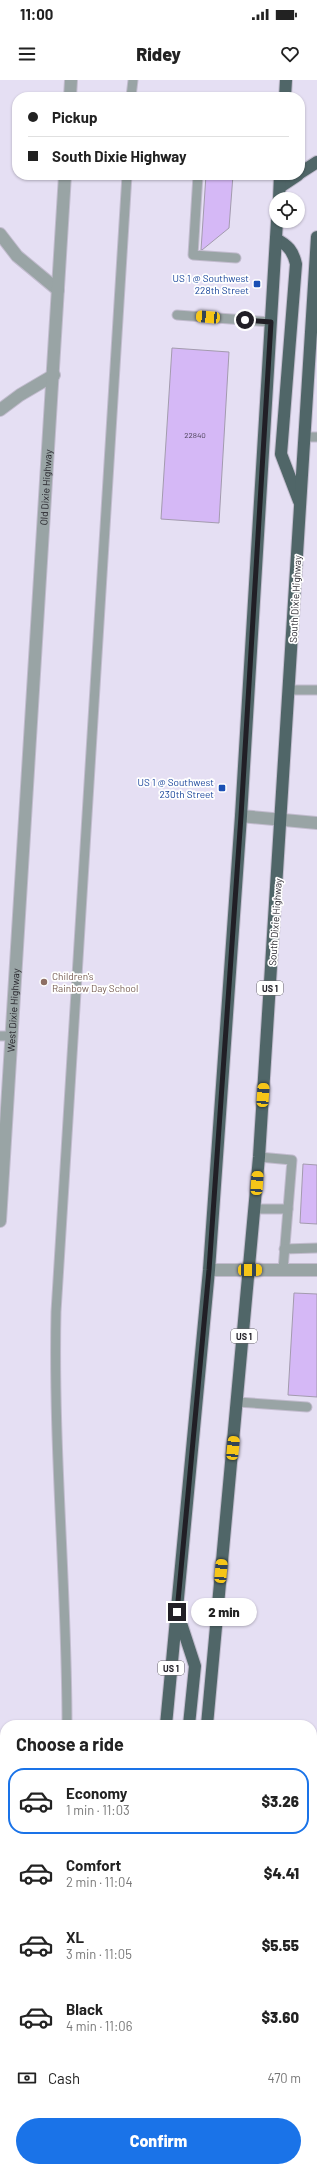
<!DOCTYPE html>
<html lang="en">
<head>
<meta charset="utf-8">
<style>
	body { margin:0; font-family:Barlow,sans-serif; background:#f6f6f6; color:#222; height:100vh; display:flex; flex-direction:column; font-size:15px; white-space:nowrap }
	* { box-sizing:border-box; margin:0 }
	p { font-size:13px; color:#767676 }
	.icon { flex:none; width:22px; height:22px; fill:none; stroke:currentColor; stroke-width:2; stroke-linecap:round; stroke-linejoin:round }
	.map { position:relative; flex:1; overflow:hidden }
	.side { position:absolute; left:0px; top:1640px; width:317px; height:452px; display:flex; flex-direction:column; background:#fff; border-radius:16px 16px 0 0; box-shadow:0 1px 3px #0004 }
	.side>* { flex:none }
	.guide { position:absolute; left:12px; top:12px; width:293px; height:88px; border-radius:16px; box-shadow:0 1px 3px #0004; display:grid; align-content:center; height:88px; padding:0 16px; background:#fff }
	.fabs { position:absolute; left:269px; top:112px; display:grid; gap:8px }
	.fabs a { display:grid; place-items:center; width:36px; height:36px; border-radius:50%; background:#fff; box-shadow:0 1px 3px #0004; font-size:20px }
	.end { position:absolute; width:18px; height:18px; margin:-9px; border:5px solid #211f26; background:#fff; box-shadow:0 0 0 2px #fff }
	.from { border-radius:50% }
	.bubble { position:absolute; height:28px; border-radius:14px; background:#fff; box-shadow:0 1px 3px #0004; font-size:13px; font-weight:800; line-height:28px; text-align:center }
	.car { position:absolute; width:12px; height:24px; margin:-12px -6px; border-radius:5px; box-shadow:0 0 3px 1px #0007; background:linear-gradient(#f5c518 24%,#345 0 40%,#f5c518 0 76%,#345 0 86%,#f5c518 0) }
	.guide b { display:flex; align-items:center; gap:14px; height:38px; font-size:15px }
	.guide b+b { border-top:1px solid #e0e0e0 }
	.guide i { width:10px; height:10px; background:#222 }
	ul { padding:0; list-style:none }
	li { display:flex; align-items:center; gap:12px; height:66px; margin:0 8px 6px; padding:0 8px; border:2px solid transparent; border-radius:16px }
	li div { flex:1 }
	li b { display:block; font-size:15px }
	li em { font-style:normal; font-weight:800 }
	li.current { border-color:#1a73e8 }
	li>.icon { width:36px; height:36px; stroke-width:1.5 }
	h2 { padding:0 16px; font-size:18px; line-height:48px }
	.pay { display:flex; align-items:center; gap:10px; height:44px; padding:0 16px; font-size:15px }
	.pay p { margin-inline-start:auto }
	.action { display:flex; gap:8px; margin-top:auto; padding:8px 16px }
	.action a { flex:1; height:46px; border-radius:24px; background:#1a73e8; color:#fff; font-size:16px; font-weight:800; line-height:46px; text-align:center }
	.status { display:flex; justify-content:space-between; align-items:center; height:28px; padding:0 20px; background:#fff; direction:ltr }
	.status svg { height:11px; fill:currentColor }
	header { display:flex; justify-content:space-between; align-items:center; height:52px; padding:0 16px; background:#fff; font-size:18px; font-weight:800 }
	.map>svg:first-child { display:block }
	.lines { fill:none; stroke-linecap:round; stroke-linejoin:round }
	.canal { stroke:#63d2f6; stroke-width:20 }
	.building { fill:#d5b8f6; stroke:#a39bae }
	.service-casing { stroke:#c2bcce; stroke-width:11 }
	.minor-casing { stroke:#c2bcce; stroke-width:14 }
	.tertiary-casing { stroke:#c2bcce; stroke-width:14 }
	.trunk-casing { stroke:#c2bcce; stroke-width:14 }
	.service { stroke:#99a4a5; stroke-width:9 }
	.minor { stroke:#99a4a5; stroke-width:12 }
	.tertiary { stroke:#99a4a5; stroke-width:12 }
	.trunk { stroke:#506668; stroke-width:12 }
	.route { stroke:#211f26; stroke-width:5 }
	.transit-dot { fill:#1a4fb4; stroke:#fff; stroke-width:1.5 }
	.education-dot { fill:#8d6e63; stroke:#fff; stroke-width:1.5 }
	.labels { text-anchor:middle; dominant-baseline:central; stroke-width:3.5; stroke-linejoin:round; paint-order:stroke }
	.number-label { font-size:8px; fill:#4e455a }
	.shield { fill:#fff; stroke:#646267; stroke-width:1 }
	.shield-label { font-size:9px; font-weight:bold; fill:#211f26 }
	.transit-label { font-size:10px; fill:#164399; stroke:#fff; text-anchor:end }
	.street-label { font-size:10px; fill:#211f26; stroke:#fff }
	.education-label { font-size:10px; fill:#785e54; stroke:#fff; text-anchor:start }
</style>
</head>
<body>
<div class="status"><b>11:00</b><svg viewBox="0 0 49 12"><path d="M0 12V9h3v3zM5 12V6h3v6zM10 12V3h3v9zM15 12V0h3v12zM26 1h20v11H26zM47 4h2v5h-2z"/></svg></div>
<header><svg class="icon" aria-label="menu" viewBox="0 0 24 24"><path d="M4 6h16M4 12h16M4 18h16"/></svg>Ridey<svg class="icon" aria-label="heart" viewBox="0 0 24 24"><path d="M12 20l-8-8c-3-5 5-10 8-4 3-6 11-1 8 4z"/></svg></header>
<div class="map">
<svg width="317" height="2092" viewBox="0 0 317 2092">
	<rect width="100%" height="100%" fill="#e5dff3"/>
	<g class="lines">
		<polyline class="canal" points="312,1685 317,1685"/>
	</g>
	<g class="building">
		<polygon points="206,95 233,95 229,148 202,170 201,170"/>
		<polygon points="172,268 229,272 219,443 161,439"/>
		<polygon points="303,1084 317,1085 317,1144 300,1143"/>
		<polygon points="294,1213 317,1214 317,1317 288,1315"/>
	</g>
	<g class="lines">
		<g class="service-casing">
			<g id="service">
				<polyline points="131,17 133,0"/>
				<polyline points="198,95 193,175 236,178"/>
				<polyline points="177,235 271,242"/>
				<polyline points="305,357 317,357"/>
				<polyline points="289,610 317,610"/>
				<polyline points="0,956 11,956"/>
				<polyline points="259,1077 292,1080 283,1190"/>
				<polyline points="255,1129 288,1129"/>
				<polyline points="284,1169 317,1168"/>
				<polyline points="237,1322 307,1327"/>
				<path d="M67,1645c0,-138 -14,-275 -11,-413l71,-1137"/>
				<polyline points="312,1804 317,1804"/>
				<polyline points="312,1876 317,1873"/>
				<polyline points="45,2092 45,2087"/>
			</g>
		</g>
		<g class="minor-casing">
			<g id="minor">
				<polyline points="0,154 17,176 58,210"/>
				<polyline points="0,330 20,315 54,295"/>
				<polyline points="241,736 317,743"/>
			</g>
		</g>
		<g class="tertiary-casing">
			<g id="tertiary">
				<polyline points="70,17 71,0"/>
				<path id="s1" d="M0,1141l65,-1046"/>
				<polyline points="209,1190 317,1190"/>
				<polyline points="0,1813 5,1813"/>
				<polyline points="312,1972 317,1978"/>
			</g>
		</g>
		<g class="trunk-casing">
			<g id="trunk">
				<polyline points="285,17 286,0"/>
				<polyline points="300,93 317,82"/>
				<polyline points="280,107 298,95"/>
				<polyline points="279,119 280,95"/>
				<path d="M276,159c12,6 17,12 20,25l-15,190 18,47"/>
				<polyline points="179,1537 195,1586 189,1645"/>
				<polyline points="166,1645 209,1190 241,736 277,141"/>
				<polyline points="207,1645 259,1077 317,157"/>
				<polyline points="123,2092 124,2087"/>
				<polyline points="145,2092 145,2087"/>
				<polyline points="164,2092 164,2087"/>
			</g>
		</g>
		<use href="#service" class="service"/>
		<use href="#minor" class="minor"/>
		<use href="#tertiary" class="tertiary"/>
		<use href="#trunk" class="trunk"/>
	</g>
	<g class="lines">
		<polyline class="route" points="177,1532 209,1190 241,736 271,242 245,240"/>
	</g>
	<g class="transit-dot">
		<rect x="253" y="200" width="8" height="8" rx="2"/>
		<rect x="218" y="704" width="8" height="8" rx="2"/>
	</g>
	<circle class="education-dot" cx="44" cy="902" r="4"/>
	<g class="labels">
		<g class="number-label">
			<text x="195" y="355">22840</text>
		</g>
		<g class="shield">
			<rect x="257" y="901" width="26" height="14" rx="3"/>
			<rect x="231" y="1249" width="26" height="14" rx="3"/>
			<rect x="158" y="1581" width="26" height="14" rx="3"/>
		</g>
		<g class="shield-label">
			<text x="270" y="908">US 1</text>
			<text x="244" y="1256">US 1</text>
			<text x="171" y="1588">US 1</text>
		</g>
		<g class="transit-label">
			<text x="249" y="198">US 1 @ Southwest<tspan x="249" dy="12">228th Street</tspan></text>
			<text x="214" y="702">US 1 @ Southwest<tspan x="214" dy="12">230th Street</tspan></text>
		</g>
		<g class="street-label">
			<text stroke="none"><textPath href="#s1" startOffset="735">Old Dixie Highway</textPath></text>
			<text transform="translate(295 519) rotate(-87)">South Dixie Highway</text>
			<text transform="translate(275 842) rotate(-86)">South Dixie Highway</text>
			<text stroke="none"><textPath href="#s1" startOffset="211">West Dixie Highway</textPath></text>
		</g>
		<g class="education-label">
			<text x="52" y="896">Children's<tspan x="52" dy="12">Rainbow Day School</tspan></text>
		</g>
	</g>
</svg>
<div class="fabs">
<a><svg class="icon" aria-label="locate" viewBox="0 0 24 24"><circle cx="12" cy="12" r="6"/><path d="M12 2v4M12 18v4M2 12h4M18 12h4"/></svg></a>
</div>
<i class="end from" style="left:245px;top:240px"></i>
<i class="end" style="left:177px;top:1532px"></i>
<div class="bubble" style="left:191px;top:1518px;width:66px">2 min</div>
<i class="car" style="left:208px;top:237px;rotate:275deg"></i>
<i class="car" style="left:263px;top:1015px;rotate:4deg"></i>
<i class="car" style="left:257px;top:1103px;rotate:4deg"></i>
<i class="car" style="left:250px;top:1190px;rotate:90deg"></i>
<i class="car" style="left:233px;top:1368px;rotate:6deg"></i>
<i class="car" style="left:221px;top:1491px;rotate:5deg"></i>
<div class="guide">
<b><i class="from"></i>Pickup</b>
<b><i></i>South Dixie Highway</b>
</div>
<section class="side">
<h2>Choose a ride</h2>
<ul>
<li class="current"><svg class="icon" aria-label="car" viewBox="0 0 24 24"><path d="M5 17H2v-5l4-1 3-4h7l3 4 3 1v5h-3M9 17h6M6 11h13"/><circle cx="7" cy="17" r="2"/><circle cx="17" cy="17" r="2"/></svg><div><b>Economy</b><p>1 min · 11:03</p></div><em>$3.26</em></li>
<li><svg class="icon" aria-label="car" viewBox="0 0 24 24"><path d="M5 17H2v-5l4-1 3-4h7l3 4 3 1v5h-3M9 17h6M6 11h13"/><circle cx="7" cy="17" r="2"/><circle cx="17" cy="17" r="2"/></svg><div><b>Comfort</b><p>2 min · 11:04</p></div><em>$4.41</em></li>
<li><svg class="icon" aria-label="car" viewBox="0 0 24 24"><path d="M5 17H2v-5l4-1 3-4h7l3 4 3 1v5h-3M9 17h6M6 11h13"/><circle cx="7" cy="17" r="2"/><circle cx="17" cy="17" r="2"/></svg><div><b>XL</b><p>3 min · 11:05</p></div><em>$5.55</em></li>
<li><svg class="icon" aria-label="car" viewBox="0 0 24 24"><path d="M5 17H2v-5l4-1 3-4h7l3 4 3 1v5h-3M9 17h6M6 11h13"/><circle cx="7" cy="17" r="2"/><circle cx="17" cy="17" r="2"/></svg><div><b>Black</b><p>4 min · 11:06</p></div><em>$3.60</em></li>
</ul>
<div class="pay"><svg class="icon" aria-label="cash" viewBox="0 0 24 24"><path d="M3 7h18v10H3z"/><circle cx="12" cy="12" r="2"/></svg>Cash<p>470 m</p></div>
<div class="action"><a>Confirm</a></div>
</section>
</div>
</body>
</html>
